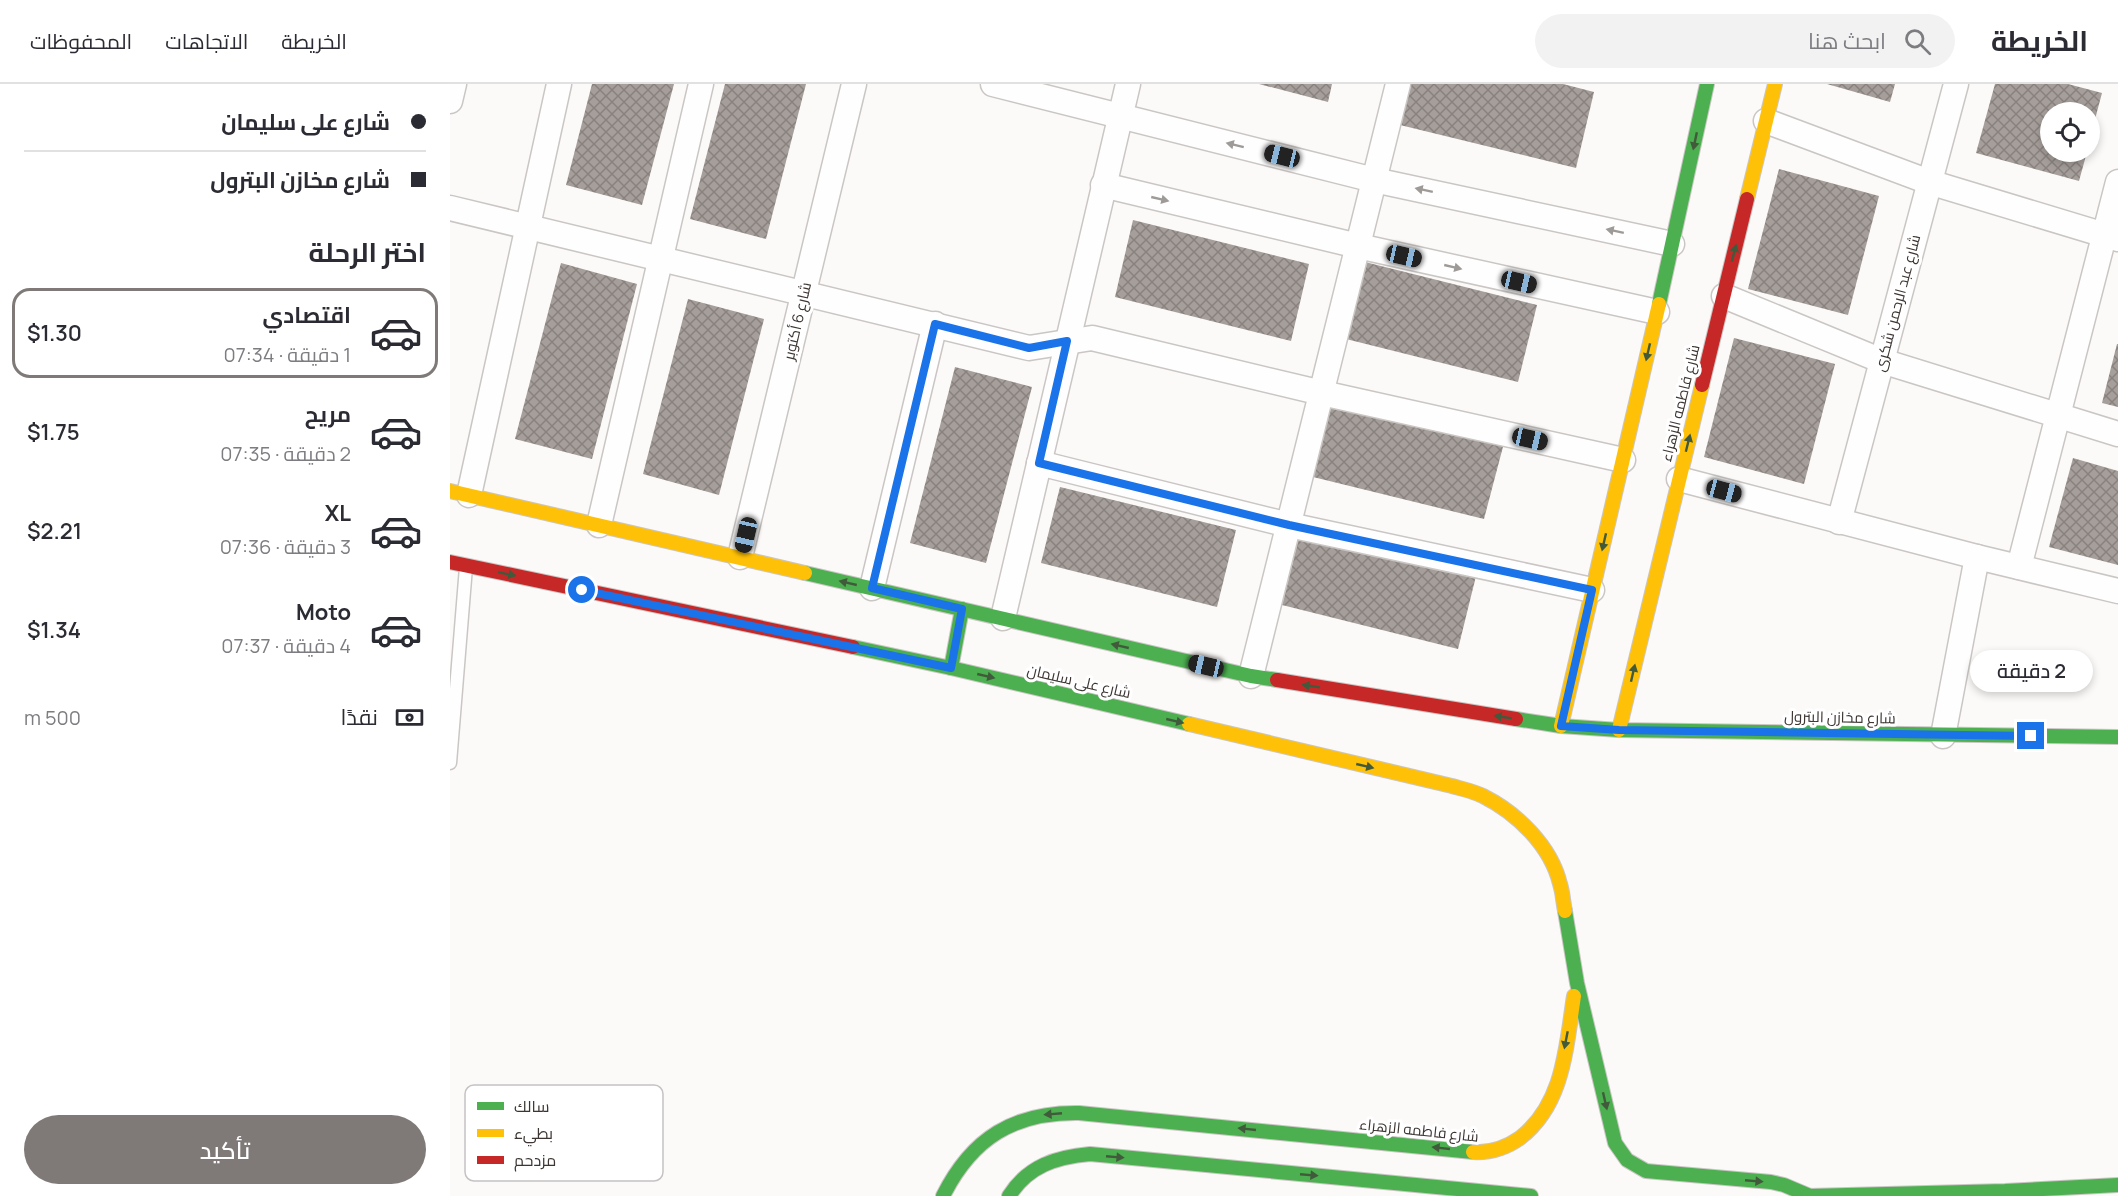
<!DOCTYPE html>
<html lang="ar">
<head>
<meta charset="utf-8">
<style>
	body { margin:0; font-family:Manrope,Cairo,sans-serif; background:#f2f2f3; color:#2b2b33; direction:rtl; height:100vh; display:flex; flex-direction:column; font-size:22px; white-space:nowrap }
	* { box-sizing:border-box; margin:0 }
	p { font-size:20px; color:#7c7c81 }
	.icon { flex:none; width:33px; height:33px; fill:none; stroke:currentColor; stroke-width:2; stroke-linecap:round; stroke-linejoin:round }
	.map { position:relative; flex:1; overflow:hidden; direction:ltr }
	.panel { display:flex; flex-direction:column; background:#fff; width:450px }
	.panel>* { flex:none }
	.banner { display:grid; align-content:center; height:132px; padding:0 24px; background:#fff }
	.controls { position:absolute; left:1590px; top:18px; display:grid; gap:12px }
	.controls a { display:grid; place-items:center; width:60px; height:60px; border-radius:50%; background:#fff; box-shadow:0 3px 9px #0003; font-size:30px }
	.end { position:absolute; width:27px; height:27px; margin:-14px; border:8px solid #1a73e8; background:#fff; box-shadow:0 0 0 3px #fff }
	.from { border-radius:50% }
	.bubble { position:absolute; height:42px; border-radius:21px; background:#fff; box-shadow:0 3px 9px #0003; font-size:20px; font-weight:600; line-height:42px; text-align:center; direction:rtl }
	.car { position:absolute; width:18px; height:36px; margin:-18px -9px; border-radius:8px; box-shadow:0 0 4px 2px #0007; background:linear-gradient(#222 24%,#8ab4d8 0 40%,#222 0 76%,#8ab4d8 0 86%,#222 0) }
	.banner b { display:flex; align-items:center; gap:21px; height:57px; font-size:22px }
	.banner b+b { border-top:2px solid #e1e1e2 }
	.banner i { width:15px; height:15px; background:#2b2b33 }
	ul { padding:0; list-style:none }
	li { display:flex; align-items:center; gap:18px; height:90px; margin:0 12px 9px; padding:0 12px; border:3px solid transparent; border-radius:18px }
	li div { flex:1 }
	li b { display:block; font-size:22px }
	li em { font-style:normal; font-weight:600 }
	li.on { border-color:#7f7a78 }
	li>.icon { width:54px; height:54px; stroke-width:1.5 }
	h2 { padding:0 24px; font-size:27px; line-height:72px }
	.pay { display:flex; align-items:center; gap:15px; height:66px; padding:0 24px; font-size:22px }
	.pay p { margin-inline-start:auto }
	.primary-button { display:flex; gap:12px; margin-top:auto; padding:12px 24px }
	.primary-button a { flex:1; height:69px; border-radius:36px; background:#7f7a78; color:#fff; font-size:24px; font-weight:600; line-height:69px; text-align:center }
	header { display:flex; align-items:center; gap:36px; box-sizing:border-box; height:84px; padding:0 30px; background:#fff; border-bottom:2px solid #e1e1e2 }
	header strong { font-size:28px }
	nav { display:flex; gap:33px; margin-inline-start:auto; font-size:21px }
	.search { width:420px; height:54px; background:#f2f2f3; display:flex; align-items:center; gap:15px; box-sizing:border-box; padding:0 21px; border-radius:33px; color:#7c7c81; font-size:22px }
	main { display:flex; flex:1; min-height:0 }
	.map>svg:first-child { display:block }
	.building { fill:url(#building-cross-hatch) }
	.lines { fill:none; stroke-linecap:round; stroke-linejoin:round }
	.lane-casing { stroke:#cac6c4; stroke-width:15 }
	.street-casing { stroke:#cac6c4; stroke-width:27 }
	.fast-casing { stroke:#cac6c4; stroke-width:16 }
	.slow-casing { stroke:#cac6c4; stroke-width:16 }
	.jam-casing { stroke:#cac6c4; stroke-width:16 }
	.lane { stroke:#fffefe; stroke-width:12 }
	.street { stroke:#fffefe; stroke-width:24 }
	.fast { stroke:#4caf50; stroke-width:14 }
	.slow { stroke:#ffc107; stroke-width:14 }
	.jam { stroke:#c62828; stroke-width:14 }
	.oneway { fill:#415a3b }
	.oneway2 { fill:#9e9a98 }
	.route { stroke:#1a73e8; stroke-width:8 }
	.labels { text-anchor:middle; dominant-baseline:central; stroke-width:6; stroke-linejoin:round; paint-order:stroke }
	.street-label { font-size:15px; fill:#3c3532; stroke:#fff }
	.key { fill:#fff; stroke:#c4c2c2; stroke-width:1.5 }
	.key-label { font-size:16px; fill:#3c3532 }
</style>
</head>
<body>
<header>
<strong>الخريطة</strong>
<div class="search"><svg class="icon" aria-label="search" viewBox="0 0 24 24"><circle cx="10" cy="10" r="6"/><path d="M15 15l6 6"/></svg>ابحث هنا</div>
<nav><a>الخريطة</a><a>الاتجاهات</a><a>المحفوظات</a></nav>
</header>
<main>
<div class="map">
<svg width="1668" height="1112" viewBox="0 0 1668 1112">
	<defs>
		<pattern id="building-cross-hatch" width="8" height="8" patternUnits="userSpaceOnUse" patternTransform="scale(1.5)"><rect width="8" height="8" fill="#a69e9a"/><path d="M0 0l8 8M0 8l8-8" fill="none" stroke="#88827e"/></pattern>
	</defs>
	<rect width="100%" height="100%" fill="#fcfaf9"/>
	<g class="building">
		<polygon points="142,0 224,0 192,121 116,101"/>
		<polygon points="275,0 356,0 316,155 240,135"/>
		<polygon points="809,0 882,0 878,18"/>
		<polygon points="960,0 1113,0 1144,8 1126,84 950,41"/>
		<polygon points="1377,0 1445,0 1440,18"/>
		<polygon points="1545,0 1618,0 1652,9 1640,54 1640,28 1600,28 1600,68 1637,68 1629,97 1526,69"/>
		<polygon points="1329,85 1429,112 1398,231 1298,205"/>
		<polygon points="683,136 859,180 841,257 665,213"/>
		<polygon points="911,177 1087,221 1068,298 892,254"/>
		<polygon points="111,179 187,200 142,375 65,355"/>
		<polygon points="238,215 314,235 269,411 193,390"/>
		<polygon points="1284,254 1385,280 1354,400 1254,373"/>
		<polygon points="1667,260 1668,260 1668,323 1652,319"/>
		<polygon points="505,283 582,303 536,479 460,459"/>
		<polygon points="877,315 1054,359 1034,435 859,392"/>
		<polygon points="1623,374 1668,387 1668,481 1599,463"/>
		<polygon points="610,403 786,446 767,523 591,479"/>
		<polygon points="851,445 1027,488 1008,565 832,521"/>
	</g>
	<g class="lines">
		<g class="lane-casing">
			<polyline id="lane" points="0,679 16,483"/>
		</g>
		<g class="street-casing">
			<g id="street">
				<polyline points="543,0 924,96 1222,160"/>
				<polyline points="0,17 4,0"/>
				<polyline points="1316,37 1479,98 1668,155"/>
				<polyline points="653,101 908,162 1207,228"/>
				<polyline points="0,124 579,264 642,254 872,309 1173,376"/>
				<polyline points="1274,212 1432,277 1668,350"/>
				<polyline points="589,379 839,441 1142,506"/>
				<polyline points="1229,395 1527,473 1668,507"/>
				<polyline points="19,411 109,0"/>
				<polyline points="1389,438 1506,0"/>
				<polyline points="149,441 251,0"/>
				<polyline points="290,473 404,0"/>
				<polyline points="1569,483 1668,98"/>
				<polyline points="422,504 485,240"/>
				<polyline points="553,534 678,0"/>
				<polyline points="801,592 948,0"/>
				<polyline points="1493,652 1527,473"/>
			</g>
		</g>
		<g class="fast-casing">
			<g id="fast">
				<polyline points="1209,220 1257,0"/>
				<polyline points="355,489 801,592 827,596"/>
				<polyline points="403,563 501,584 739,640"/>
				<polyline points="501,584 512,525"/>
				<polyline points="1066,635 1111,642 1169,646 1668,653"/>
				<polyline points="1115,827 1127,899 1165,1059 1177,1076 1196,1087 1321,1098 1334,1101 1360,1112"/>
				<path d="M493,1112c29,-58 71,-84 136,-83l394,39"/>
				<path d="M559,1112c19,-30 47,-39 81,-42l441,42"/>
				<polyline points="1358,1112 1555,1107 1668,1101"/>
			</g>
		</g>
		<g class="slow-casing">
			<g id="slow">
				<polyline points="1297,115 1325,0"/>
				<polyline points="0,407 355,489"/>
				<path d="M739,640l263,62c10,3 21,5 31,10 34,17 68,50 77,88 3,9 3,18 5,27"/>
				<polyline points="1111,642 1209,220"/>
				<polyline points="1169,646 1252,301"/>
				<path d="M1023,1068c17,1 33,-4 47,-14 44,-34 46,-91 54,-142"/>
			</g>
		</g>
		<g class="jam-casing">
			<g id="jam">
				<polyline points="1252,301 1297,115"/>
				<polyline points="0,478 403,563"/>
				<polyline points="827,596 1066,635"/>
			</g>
		</g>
		<use href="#lane" class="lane"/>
		<use href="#street" class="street"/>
		<use href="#fast" class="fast"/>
		<use href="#slow" class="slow"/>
		<use href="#jam" class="jam"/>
	</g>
	<defs><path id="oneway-solid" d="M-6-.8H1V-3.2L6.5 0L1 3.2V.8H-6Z" transform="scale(1.5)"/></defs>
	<g class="oneway">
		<use href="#oneway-solid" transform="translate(1245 57) rotate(102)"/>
		<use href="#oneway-solid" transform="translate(1284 169) rotate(-76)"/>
		<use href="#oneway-solid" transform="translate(1198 268) rotate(103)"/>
		<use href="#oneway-solid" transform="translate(1238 359) rotate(-76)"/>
		<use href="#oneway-solid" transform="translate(1154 458) rotate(103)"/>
		<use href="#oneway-solid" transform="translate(57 490) rotate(12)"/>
		<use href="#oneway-solid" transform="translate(398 499) rotate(-167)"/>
		<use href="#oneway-solid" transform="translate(670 562) rotate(-167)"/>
		<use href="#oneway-solid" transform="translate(1183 589) rotate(-77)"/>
		<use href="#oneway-solid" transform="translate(536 592) rotate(13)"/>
		<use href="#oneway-solid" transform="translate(861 602) rotate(-171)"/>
		<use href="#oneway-solid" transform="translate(1053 633) rotate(-171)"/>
		<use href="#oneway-solid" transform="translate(725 637) rotate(13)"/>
		<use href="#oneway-solid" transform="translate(915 682) rotate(13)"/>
		<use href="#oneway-solid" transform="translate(1116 956) rotate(101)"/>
		<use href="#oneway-solid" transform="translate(1155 1017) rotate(77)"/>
		<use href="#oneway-solid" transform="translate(603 1030) rotate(175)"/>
		<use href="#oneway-solid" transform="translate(797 1045) rotate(-174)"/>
		<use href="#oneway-solid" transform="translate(991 1064) rotate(-174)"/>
		<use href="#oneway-solid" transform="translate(665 1073) rotate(5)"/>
		<use href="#oneway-solid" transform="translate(859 1091) rotate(5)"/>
		<use href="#oneway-solid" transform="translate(1304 1097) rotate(5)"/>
	</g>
	<g class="oneway2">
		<use href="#oneway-solid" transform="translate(785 61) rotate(-166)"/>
		<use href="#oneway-solid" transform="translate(974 106) rotate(-168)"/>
		<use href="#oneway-solid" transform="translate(710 115) rotate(13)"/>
		<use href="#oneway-solid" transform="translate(1165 147) rotate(-168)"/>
		<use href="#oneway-solid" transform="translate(1003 183) rotate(13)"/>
	</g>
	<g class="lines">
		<polyline class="route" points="132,506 501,584 512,525 422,504 485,240 579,264 617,257 589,379 839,441 1142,506 1111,642 1169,646 1581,652"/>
	</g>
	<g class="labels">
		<g class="street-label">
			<text transform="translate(1447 219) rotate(-75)">شارع عبد الرحمن شكرى</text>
			<text transform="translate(347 237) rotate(-77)">شارع 6 أكتوبر</text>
			<text transform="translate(1230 319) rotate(-76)">شارع فاطمه الزهراء</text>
			<text transform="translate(629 597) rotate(13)">شارع على سليمان</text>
			<text transform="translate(1390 633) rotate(1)">شارع مخازن البترول</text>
			<text transform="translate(969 1046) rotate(6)">شارع فاطمه الزهراء</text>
		</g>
	</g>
	<rect x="15" y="1001" width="198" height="96" rx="9" class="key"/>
	<rect x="27" y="1018" width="27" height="8" fill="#4caf50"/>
	<rect x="27" y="1045" width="27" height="8" fill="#ffc107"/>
	<rect x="27" y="1072" width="27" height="8" fill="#c62828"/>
	<g class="key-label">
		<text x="64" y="1028">سالك</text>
		<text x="64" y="1055">بطيء</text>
		<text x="64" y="1082">مزدحم</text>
	</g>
</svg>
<div class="controls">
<a><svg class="icon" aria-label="locate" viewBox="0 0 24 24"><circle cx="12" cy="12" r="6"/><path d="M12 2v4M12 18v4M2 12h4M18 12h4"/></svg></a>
</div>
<i class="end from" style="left:132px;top:506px"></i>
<i class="end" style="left:1581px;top:652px"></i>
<div class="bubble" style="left:1520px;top:566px;width:123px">2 دقيقة</div>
<i class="car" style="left:832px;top:72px;rotate:284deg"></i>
<i class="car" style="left:954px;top:172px;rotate:103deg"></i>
<i class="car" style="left:1069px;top:198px;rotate:103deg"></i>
<i class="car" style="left:1080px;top:355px;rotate:103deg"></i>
<i class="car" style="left:1274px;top:407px;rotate:105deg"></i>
<i class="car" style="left:296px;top:451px;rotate:193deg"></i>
<i class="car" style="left:756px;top:582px;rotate:283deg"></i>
</div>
<section class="panel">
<div class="banner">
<b><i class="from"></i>شارع على سليمان</b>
<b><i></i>شارع مخازن البترول</b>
</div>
<h2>اختر الرحلة</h2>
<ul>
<li class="on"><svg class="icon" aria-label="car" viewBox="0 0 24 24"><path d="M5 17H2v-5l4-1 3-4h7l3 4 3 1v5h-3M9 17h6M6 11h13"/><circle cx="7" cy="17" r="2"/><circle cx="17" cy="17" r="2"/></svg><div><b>اقتصادي</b><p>1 دقيقة · 07:34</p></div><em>$1.30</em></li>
<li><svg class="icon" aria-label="car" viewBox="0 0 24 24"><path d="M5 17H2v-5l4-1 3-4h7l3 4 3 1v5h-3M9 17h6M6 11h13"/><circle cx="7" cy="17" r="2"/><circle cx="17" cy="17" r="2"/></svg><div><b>مريح</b><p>2 دقيقة · 07:35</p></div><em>$1.75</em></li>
<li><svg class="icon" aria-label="car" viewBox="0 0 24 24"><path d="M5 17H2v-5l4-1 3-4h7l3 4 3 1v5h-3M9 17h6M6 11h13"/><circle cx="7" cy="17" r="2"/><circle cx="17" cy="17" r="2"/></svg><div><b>XL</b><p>3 دقيقة · 07:36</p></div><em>$2.21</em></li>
<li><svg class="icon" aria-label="car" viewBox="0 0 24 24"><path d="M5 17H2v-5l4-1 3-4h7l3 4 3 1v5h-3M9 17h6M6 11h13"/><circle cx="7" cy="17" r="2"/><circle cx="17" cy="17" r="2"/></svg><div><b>Moto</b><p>4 دقيقة · 07:37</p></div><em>$1.34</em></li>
</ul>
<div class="pay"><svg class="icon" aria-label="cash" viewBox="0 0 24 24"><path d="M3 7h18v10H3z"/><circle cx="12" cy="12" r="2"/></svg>نقدًا<p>500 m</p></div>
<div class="primary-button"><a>تأكيد</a></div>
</section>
</main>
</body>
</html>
